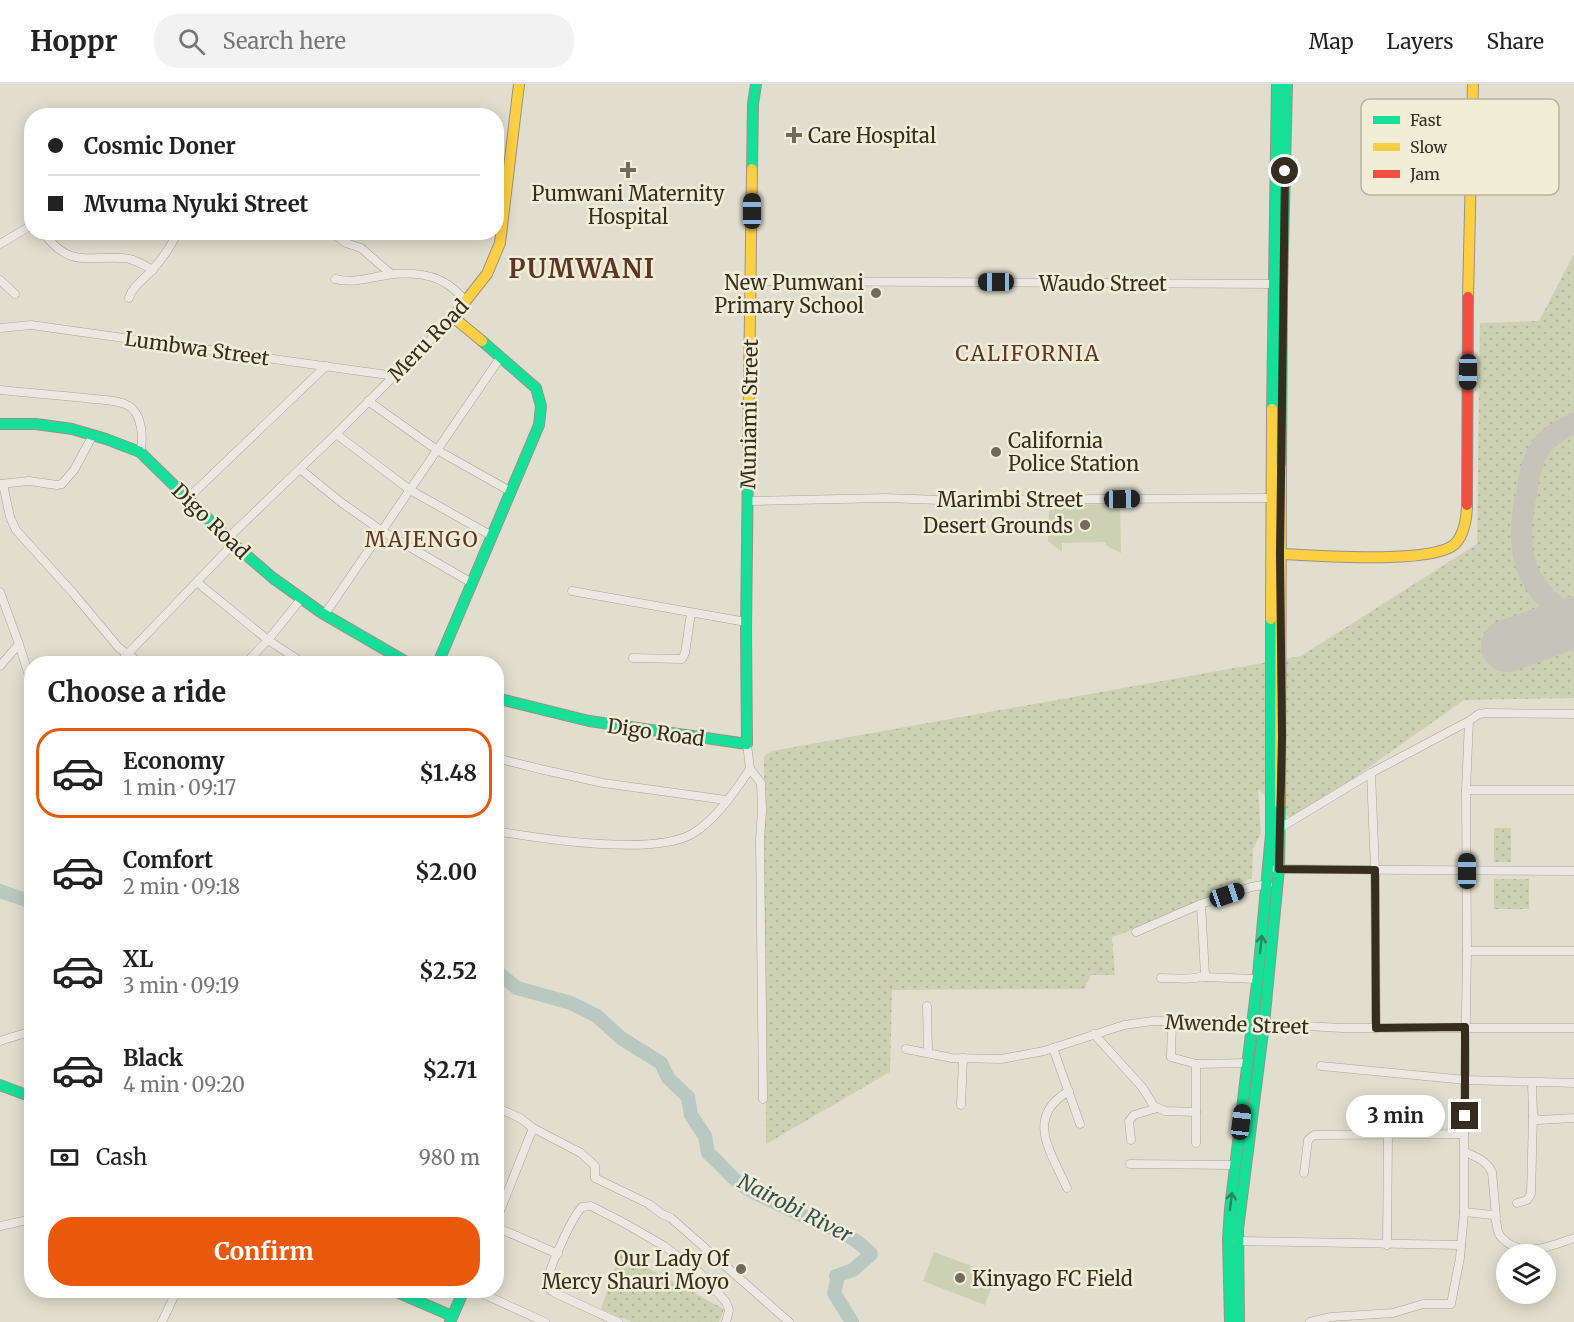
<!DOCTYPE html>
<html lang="en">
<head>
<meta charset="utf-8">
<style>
	body { margin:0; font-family:Merriweather,serif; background:#f2f2f2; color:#222; height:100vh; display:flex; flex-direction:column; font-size:22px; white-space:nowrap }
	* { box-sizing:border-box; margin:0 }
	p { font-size:20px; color:#767676 }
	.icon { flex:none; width:33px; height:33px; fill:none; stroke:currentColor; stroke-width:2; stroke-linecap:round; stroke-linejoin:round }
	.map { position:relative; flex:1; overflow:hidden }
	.drawer { position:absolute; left:24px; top:572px; width:480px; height:642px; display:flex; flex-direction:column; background:#fff; border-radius:24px; box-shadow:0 3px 15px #0003 }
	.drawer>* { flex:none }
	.hud { position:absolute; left:24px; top:24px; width:480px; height:132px; border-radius:24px; box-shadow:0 3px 15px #0003; display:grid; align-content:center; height:132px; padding:0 24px; background:#fff }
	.buttons { position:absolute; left:1496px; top:1160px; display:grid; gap:12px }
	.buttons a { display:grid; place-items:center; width:60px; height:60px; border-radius:50%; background:#fff; box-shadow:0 3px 15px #0003; font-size:30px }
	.end { position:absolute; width:27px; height:27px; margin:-14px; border:8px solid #352d20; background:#fff; box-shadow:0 0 0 3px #fff }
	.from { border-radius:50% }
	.bubble { position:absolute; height:42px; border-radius:21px; background:#fff; box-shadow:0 3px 15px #0003; font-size:20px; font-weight:700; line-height:42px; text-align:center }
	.car { position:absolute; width:18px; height:36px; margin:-18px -9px; border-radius:8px; box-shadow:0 0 4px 2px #0007; background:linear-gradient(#222 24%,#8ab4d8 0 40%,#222 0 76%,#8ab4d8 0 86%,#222 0) }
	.hud b { display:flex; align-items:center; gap:21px; height:57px; font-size:22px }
	.hud b+b { border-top:2px solid #e0e0e0 }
	.hud i { width:15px; height:15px; background:#222 }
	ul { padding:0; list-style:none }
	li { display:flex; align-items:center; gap:18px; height:90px; margin:0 12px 9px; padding:0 12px; border:3px solid transparent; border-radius:24px }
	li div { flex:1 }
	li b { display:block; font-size:22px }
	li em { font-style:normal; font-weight:700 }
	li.on { border-color:#ea580c }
	li>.icon { width:54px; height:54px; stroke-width:1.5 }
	h2 { padding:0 24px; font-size:27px; line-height:72px }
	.pay { display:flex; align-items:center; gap:15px; height:66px; padding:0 24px; font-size:22px }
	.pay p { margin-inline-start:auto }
	.button { display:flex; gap:12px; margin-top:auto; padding:12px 24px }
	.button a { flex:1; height:69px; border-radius:24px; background:#ea580c; color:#fff; font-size:24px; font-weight:700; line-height:69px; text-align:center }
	header { display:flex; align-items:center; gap:36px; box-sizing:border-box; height:84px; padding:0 30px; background:#fff; border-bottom:2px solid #e0e0e0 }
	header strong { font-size:28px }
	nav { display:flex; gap:33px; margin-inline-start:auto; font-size:21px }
	.search { width:420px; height:54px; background:#f2f2f2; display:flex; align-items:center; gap:15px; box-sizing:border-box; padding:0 21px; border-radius:24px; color:#767676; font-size:22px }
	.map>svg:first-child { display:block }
	.grass { fill:url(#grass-dots) }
	.park { fill:#cdd1b3 }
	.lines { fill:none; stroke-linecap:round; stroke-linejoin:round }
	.river { stroke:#b9c8c0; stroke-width:14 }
	.taxiway { stroke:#c6c3b8; stroke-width:21 }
	.runway { stroke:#c6c3b8; stroke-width:52 }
	.street-casing { stroke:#a7a397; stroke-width:9 }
	.fast-casing { stroke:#979388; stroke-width:12 }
	.slow-casing { stroke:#979388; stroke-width:12 }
	.jam-casing { stroke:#979388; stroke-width:12 }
	.street { stroke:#eae8e0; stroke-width:8 }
	.fast { stroke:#16e098; stroke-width:10 }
	.slow { stroke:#ffcf43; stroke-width:10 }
	.jam { stroke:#f24e42; stroke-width:10 }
	.oneway { stroke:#26865c }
	.route { stroke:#352d20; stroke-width:8 }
	.poi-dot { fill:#716b5d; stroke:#f2edd6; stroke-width:2 }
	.labels { text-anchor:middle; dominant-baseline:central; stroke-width:5; stroke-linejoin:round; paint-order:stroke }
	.poi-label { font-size:20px; fill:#352d20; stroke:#f2edd6; text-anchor:start }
	.street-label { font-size:20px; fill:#352d20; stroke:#f2edd6 }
	.neighbourhood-label { font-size:21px; letter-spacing:1.5px; fill:#5d3725; stroke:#f2edd6 }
	.water-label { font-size:21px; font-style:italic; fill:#315253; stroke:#f2edd6 }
	.district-label { font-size:26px; font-weight:bold; letter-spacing:1.5px; fill:#5d3725; stroke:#f2edd6 }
	.key { fill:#f2edd6; stroke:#b9b39f; stroke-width:1.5 }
	.key-label { font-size:16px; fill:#352d20 }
</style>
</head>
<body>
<header>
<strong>Hoppr</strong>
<div class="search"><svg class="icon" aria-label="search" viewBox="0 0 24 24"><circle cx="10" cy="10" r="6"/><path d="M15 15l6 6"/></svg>Search here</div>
<nav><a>Map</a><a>Layers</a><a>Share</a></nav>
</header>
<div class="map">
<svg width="1574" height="1238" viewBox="0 0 1574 1238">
	<defs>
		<pattern id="grass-dots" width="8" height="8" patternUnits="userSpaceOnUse" patternTransform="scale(1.5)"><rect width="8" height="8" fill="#cdd1b3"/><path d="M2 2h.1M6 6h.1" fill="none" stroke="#b1b49a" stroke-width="1.8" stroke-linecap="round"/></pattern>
	</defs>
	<rect width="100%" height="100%" fill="#e1decf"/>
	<g class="grass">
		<polygon points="1574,170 1574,614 1464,616 1293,737 1258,705 1261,749 1253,765 1252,794 1160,836 1112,853 1115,891 1091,891 1084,905 892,906 890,988 766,1060 764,672 772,667 1301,572 1477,460 1480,239 1539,237"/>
		<rect x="1494" y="744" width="17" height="34"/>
		<rect x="1494" y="795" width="35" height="30"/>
		<polygon points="620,1169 724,1225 719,1238 632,1238 601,1225"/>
	</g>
	<g class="park">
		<polygon points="1120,420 1121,469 1110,464 1104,458 1062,459 1062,468 1048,457 1049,425 1051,421"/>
		<polygon points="934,1168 996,1191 985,1221 923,1197"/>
	</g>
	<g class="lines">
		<g class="river">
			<polyline points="0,807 32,818"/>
			<path d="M496,887l21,17 54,15 26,13 24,22 40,25 7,15 20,19 3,18 14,21 3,17c11,9 19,20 30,29 12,10 34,19 49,26 29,16 61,21 84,46l-18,16 -17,6 2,1 -4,16 18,29"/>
		</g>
		<path class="taxiway" d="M1574,339c-13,6 -24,13 -33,24 -9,12 -12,29 -14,44 -4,17 -7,36 -5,54 2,30 23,62 52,69"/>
		<polyline class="runway" points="1507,562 1574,538"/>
		<g class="street-casing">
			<g id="street">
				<path d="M43,148c26,36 43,24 80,26 10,0 21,7 30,12"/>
				<polyline points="332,148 346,159 361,164 391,190"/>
				<polyline points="0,160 32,141"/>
				<path d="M335,195c17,4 30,0 46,-3 19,-4 47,-4 64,7 8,4 15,12 21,18"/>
				<polyline points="0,196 15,210"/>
				<polyline points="751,197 1274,200"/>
				<path d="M129,214c4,-13 16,-19 24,-29 10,-11 18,-23 25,-37"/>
				<polyline points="0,244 31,241 395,292"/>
				<path d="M0,306c28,3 57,5 85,8 13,2 30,1 42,7 15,7 17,33 13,47"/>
				<polyline points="368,317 437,366 510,407"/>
				<polyline points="336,350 410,406 492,452"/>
				<polyline points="300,385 342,419 382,447 472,499"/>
				<polyline points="0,400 29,397 57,401 62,400 74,386 93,351"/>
				<polyline points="3,400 10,433 16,446 73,509 119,564 140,579"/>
				<polyline points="187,415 326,282"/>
				<polyline points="749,417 886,414 940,416 1271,414"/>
				<polyline points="228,454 336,350 453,233"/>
				<polyline points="198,499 268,556 303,579"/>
				<polyline points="572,507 746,538"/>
				<polyline points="0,508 19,560 32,601"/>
				<polyline points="325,530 500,274"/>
				<polyline points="633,574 682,575 685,569 691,529"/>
				<polyline points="119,579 233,460"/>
				<polyline points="246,579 268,556 301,515"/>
				<polyline points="0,582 19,560"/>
				<polyline points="496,674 540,685 603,699 726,716"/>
				<polyline points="750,685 761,699 762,727 760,755 763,1015"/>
				<polyline points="1371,689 1375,786 1376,944"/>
				<polyline points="1466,706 1574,706"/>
				<polyline points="1280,744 1371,689 1469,637"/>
				<path d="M496,747c46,8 157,25 196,3 24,-14 43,-43 58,-65l-3,-25"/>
				<polyline points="1276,785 1574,787"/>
				<polyline points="1136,848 1201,820"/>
				<polyline points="1467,867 1574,867"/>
				<polyline points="1203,893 1257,895"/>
				<path d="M1161,894c13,0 34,3 44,-3l-4,-71 50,-17 17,-3"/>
				<polyline points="927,922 928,968"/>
				<polyline points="1172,937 1171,973 1196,980 1196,1028"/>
				<polyline points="1094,950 1142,1003 1154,1022 1165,1027 1196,1028 1196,1059"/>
				<polyline points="0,957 32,947"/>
				<polyline points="1053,964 1080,1040"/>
				<polyline points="906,965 952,974 1001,975 1044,967 1124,941 1153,937 1253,939 1342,944 1574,944"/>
				<polyline points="1196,980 1248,979"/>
				<polyline points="1321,982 1466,996 1574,999"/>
				<polyline points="1532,998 1533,1032 1538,1036 1574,1034"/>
				<polyline points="961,1021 963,974"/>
				<polyline points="496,1023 520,1034 533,1044 581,1069 595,1082 595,1094 649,1120 662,1130 671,1134 789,1238"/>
				<polyline points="1131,1056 1129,1037 1134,1031 1157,1024"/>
				<path d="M1465,1068c11,5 21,8 27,20l4,45"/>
				<polyline points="1130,1080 1235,1081"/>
				<polyline points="1304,1089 1308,1056 1314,1051 1464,1050 1467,867 1466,706 1469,637 1479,630 1486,629 1574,630"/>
				<path d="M1067,1104c-16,-36 -43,-71 2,-97"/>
				<polyline points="1517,1119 1527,1116 1531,1110 1533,1032"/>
				<path d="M1464,1128l29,3c6,7 2,16 8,22 21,23 50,9 73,1"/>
				<polyline points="496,1137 533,1044"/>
				<polyline points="0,1142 32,1135"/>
				<polyline points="496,1143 558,1170"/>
				<polyline points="1237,1157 1461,1161"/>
				<polyline points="1387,1161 1388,1051"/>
				<polyline points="474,1206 545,1238"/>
				<polyline points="162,1238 177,1206"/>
				<path d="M618,1238l-61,-28c-5,-3 -9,-4 -9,-10 -2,-12 25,-68 34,-77l9,-1 35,18 38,22 35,26 27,30 3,8 -3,12"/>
				<polyline points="1310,1238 1331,1233 1393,1229 1423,1220 1451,1220 1460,1174 1464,1128 1464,1050"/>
			</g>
		</g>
		<g class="fast-casing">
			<g id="fast">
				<polyline points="752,85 753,20 756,0"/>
				<polyline points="1272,325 1277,0"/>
				<polyline points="0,340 36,340 72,345 106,355 140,368 238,464 273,494 322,529 408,579"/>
				<polyline points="1281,383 1282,207 1287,0"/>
				<polyline points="438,579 539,341 541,322 536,304 482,257"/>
				<polyline points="496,614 589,637 747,660 746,547 748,375"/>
				<polyline points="0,1001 32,1013"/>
				<polyline points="392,1206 452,1232"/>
				<polyline points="450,1238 464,1206"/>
				<polyline points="1230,1238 1228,1155 1230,1125 1258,891 1271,750 1271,535"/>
				<polyline points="1239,1238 1238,1145 1264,940 1279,785 1280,720"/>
			</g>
		</g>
		<g class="slow-casing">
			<g id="slow">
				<polyline points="1468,213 1473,0"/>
				<polyline points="482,257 453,233 487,190 500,159 519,0"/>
				<polyline points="748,375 752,85"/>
				<path d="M1280,470c34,1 152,11 175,-10 9,-9 12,-27 12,-39"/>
				<polyline points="1271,535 1272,325"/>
				<polyline points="1280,720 1281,383"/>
			</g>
		</g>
		<g class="jam-casing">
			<polyline id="jam" points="1467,421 1468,213"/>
		</g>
		<use href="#street" class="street"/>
		<use href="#fast" class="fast"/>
		<use href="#slow" class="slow"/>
		<use href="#jam" class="jam"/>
	</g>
	<defs><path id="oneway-shaft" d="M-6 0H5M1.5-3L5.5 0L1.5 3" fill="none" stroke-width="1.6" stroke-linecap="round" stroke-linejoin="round" transform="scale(1.5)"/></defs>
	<g class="oneway">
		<use href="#oneway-shaft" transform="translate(1261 860) rotate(-84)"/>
		<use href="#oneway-shaft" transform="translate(1231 1117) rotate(-83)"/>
	</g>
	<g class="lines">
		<polyline class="route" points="1285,87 1280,470 1282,654 1279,785 1375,786 1376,944 1465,943 1465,1032"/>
	</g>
	<g class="poi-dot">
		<path d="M791 42h6v6h6v6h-6v6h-6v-6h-6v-6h6z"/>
		<path d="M625 77h6v6h6v6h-6v6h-6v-6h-6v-6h6z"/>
		<circle cx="876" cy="209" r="6"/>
		<circle cx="996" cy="368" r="6"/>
		<circle cx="1085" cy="441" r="6"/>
		<circle cx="741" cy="1185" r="6"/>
		<circle cx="960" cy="1194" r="6"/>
	</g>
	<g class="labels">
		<g class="poi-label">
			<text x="808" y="51">Care Hospital</text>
			<text x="628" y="109" text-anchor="middle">Pumwani Maternity<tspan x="628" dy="23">Hospital</tspan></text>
			<text x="864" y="198" text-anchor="end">New Pumwani<tspan x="864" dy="23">Primary School</tspan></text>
			<text x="1008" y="356">California<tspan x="1008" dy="23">Police Station</tspan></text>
			<text x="1073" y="441" text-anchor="end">Desert Grounds</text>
			<text x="729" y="1174" text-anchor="end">Our Lady Of<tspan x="729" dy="23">Mercy Shauri Moyo</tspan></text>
			<text x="972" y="1194">Kinyago FC Field</text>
		</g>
		<g class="street-label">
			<text x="1103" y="199">Waudo Street</text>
			<text transform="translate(428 256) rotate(-46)">Meru Road</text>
			<text transform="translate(197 264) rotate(8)">Lumbwa Street</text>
			<text transform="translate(749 330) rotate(-89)">Muniami Street</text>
			<text x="1010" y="415">Marimbi Street</text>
			<text transform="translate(211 437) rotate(44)">Digo Road</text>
			<text transform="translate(656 648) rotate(8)">Digo Road</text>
			<text transform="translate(1237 940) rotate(2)">Mwende Street</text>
		</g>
		<g class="neighbourhood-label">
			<text x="1028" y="269">CALIFORNIA</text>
			<text x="422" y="455">MAJENGO</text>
		</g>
		<g class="water-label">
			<text transform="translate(795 1124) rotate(27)">Nairobi River</text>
		</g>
		<g class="district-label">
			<text x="582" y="184">PUMWANI</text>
		</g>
	</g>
	<rect x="1361" y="15" width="198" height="96" rx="9" class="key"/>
	<rect x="1373" y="32" width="27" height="8" fill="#16e098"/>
	<rect x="1373" y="59" width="27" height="8" fill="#ffcf43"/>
	<rect x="1373" y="86" width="27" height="8" fill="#f24e42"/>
	<g class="key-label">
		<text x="1410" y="42">Fast</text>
		<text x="1410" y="69">Slow</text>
		<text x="1410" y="96">Jam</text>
	</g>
</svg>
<div class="buttons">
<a><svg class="icon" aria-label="layers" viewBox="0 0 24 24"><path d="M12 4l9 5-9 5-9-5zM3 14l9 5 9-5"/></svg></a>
</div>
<i class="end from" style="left:1285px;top:87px"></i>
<i class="end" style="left:1465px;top:1032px"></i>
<div class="bubble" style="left:1346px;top:1011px;width:99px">3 min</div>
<i class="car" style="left:752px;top:127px;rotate:0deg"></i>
<i class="car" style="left:996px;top:198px;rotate:270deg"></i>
<i class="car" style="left:1468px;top:288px;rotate:181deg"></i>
<i class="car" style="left:1122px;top:415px;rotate:89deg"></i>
<i class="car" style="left:1467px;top:787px;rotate:0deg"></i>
<i class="car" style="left:1227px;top:811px;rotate:71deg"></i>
<i class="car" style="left:1241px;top:1038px;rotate:7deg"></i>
<div class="hud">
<b><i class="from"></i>Cosmic Doner</b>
<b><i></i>Mvuma Nyuki Street</b>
</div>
<section class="drawer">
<h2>Choose a ride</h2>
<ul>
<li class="on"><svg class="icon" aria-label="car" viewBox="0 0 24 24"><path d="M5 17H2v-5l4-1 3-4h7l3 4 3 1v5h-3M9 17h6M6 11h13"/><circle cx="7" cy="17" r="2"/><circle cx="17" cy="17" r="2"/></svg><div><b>Economy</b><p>1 min · 09:17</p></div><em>$1.48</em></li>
<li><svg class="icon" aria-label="car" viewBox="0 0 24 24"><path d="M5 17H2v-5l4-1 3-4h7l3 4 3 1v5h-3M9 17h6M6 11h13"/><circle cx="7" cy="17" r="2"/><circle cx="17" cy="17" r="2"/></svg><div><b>Comfort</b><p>2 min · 09:18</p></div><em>$2.00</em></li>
<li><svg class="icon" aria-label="car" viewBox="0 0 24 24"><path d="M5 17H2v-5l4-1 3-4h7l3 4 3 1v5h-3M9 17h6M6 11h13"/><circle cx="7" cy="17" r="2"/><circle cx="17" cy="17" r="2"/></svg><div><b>XL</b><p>3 min · 09:19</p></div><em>$2.52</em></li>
<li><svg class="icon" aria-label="car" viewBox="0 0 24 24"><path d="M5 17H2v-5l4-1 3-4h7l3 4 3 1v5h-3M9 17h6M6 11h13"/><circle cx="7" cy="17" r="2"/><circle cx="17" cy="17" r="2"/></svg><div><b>Black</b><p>4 min · 09:20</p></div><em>$2.71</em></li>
</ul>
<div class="pay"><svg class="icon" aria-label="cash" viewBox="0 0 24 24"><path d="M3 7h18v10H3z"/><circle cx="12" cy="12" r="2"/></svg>Cash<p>980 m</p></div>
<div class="button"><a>Confirm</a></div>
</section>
</div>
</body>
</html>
